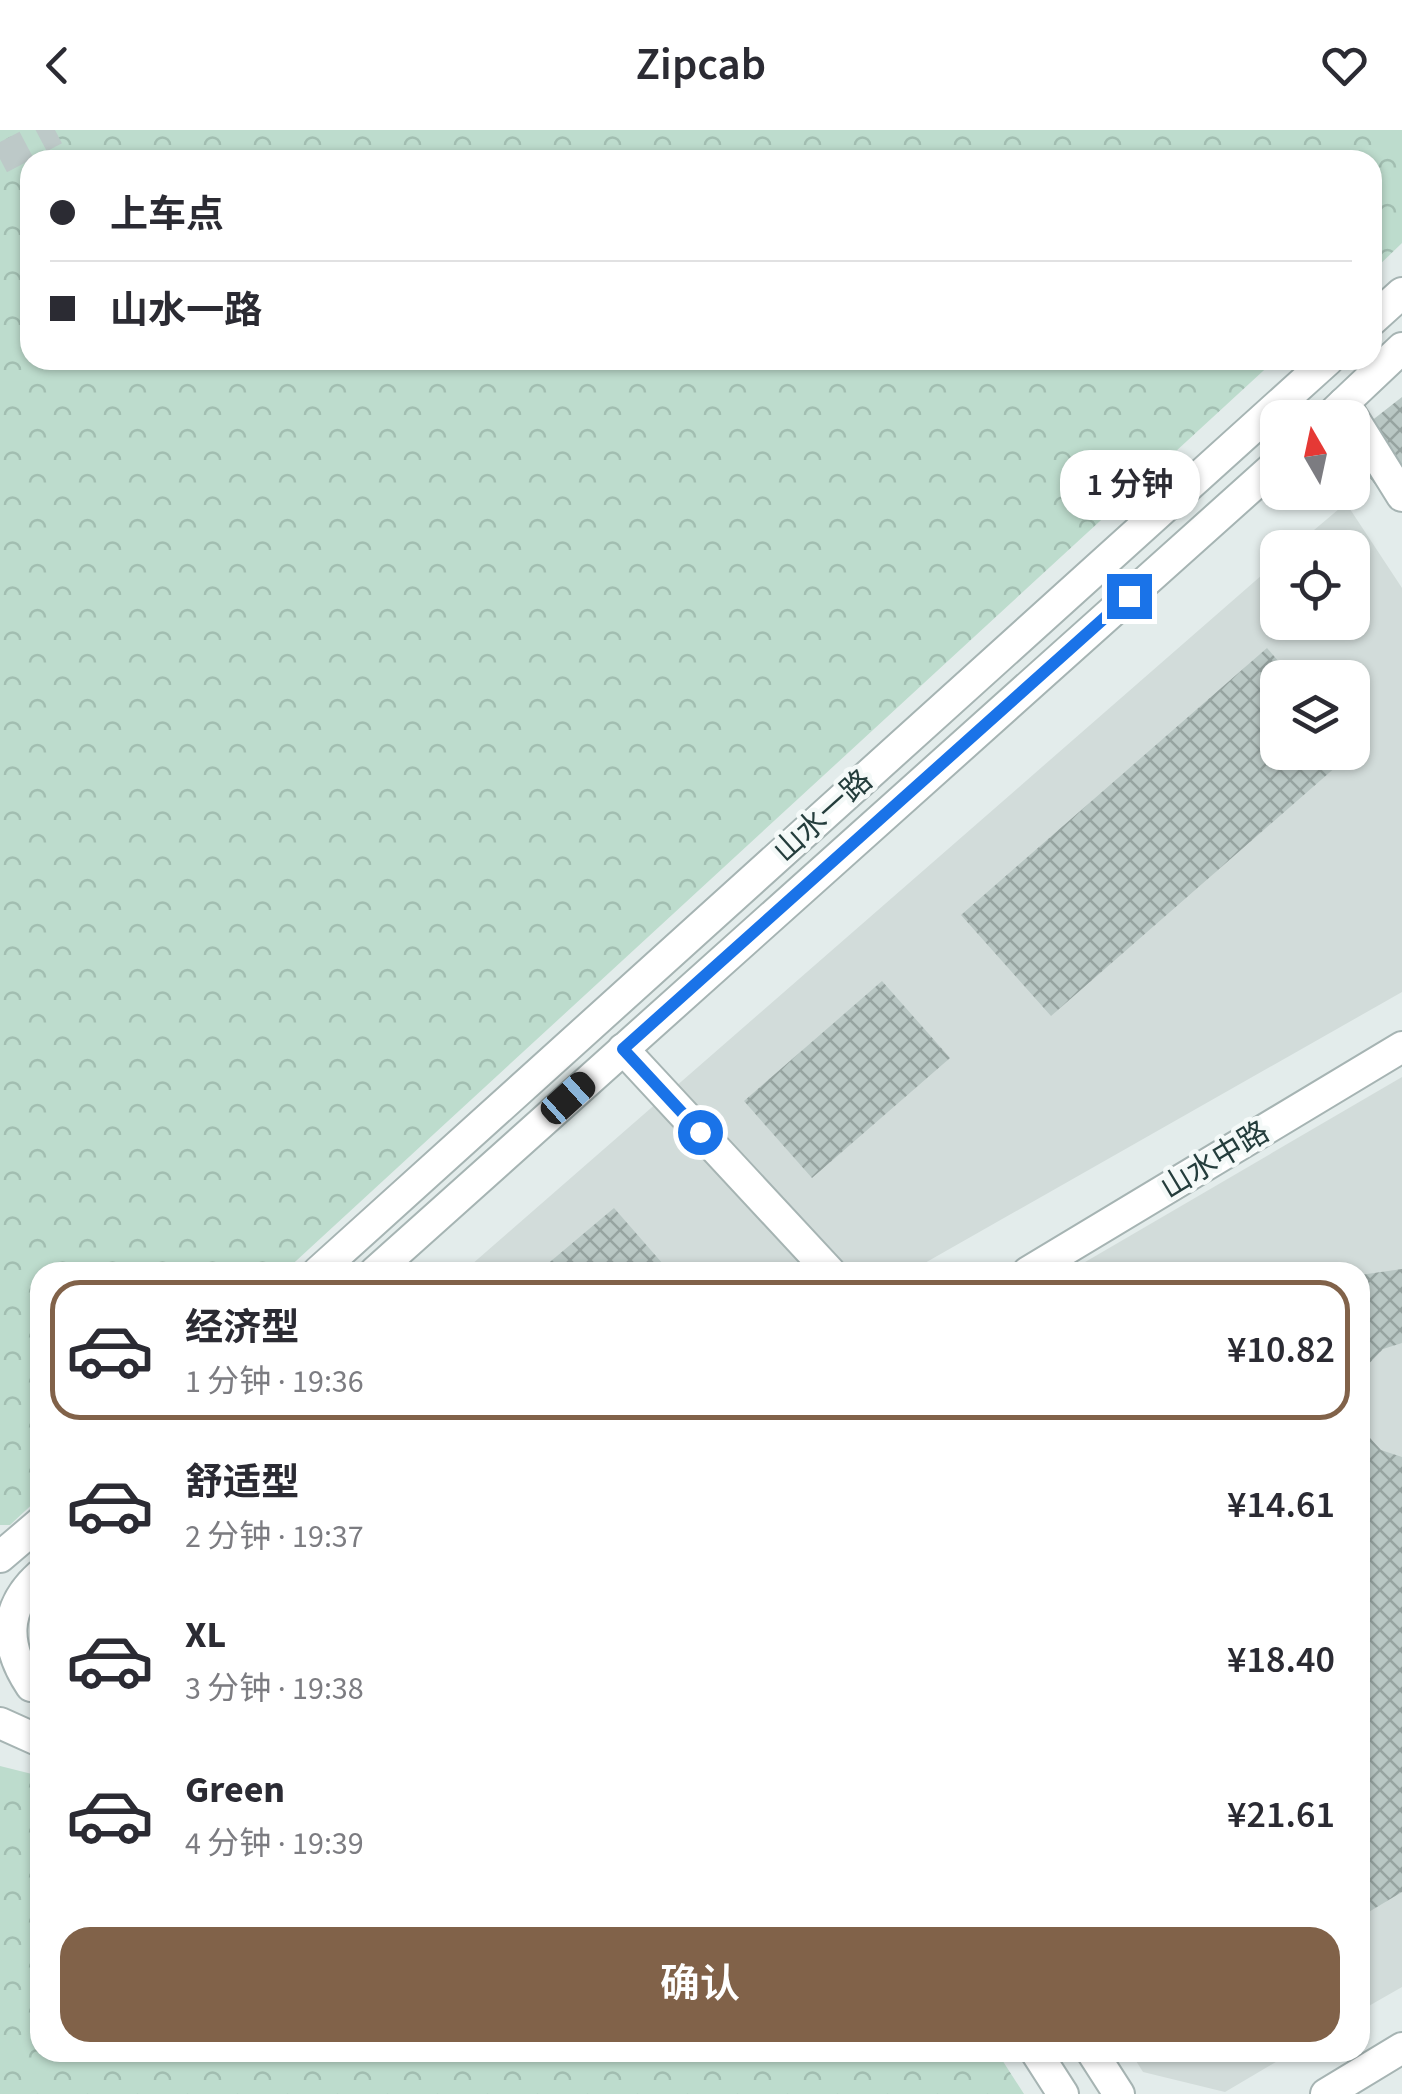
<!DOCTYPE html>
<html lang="zh">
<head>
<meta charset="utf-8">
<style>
	body { margin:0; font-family:"Source Sans 3","Noto Sans SC",sans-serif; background:#f7f7f7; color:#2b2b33; height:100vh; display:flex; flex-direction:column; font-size:38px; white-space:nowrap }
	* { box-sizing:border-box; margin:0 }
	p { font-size:32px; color:#7c7c81 }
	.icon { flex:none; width:55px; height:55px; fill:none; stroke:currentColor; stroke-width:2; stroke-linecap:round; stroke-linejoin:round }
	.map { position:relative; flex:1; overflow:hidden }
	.details { position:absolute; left:30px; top:1132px; width:1340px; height:800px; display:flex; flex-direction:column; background:#fff; border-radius:30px; box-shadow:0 2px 8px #0004 }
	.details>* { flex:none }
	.banner { position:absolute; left:20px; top:20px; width:1362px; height:220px; border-radius:30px; box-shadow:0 2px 8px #0004; display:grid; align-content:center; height:220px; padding:0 30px; background:#fff }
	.needle { width:65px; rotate:351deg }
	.buttons { position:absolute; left:1260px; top:270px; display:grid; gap:20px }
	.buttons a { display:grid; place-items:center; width:110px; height:110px; border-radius:20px; background:#fff; box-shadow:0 2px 8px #0004; font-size:50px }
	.end { position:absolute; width:45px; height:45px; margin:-22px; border:12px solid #1a73e8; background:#fff; box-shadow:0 0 0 5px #fff }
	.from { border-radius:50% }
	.bubble { position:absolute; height:70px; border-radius:30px; background:#fff; box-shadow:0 2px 8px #0004; font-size:32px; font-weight:600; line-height:70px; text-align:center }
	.car { position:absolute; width:30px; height:60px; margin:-30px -15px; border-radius:12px; box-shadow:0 0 8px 2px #0007; background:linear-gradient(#222 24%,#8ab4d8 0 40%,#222 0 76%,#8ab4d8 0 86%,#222 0) }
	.banner b { display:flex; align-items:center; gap:35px; height:95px; font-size:38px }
	.banner b+b { border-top:2px solid #e1e1e2 }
	.banner i { width:25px; height:25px; background:#2b2b33 }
	ul { padding:18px 0 0; list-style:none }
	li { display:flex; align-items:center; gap:30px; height:140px; margin:0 20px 15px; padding:0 10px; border:5px solid transparent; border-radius:30px }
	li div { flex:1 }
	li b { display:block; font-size:38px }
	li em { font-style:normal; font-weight:600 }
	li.active { border-color:#816249 }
	li>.icon { width:90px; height:90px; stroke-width:1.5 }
	.action { display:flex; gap:20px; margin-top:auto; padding:20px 30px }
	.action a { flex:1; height:115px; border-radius:30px; background:#816249; color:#fff; font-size:40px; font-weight:600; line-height:115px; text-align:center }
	header { display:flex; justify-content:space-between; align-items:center; height:130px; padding:0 30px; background:#fff; font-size:45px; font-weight:600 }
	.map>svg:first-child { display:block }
	.built { fill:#d2dcda; fill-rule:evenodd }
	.forest { fill:url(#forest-crowns) }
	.building { fill:url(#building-cross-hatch) }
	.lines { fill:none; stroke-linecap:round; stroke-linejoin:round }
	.minor-tunnel { stroke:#bdc9c8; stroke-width:30; stroke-dasharray:30 15; stroke-linecap:butt }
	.minor-casing { stroke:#a6b4b3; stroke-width:34 }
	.minor { stroke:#fff; stroke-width:30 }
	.route { stroke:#1a73e8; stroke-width:12 }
	.labels { text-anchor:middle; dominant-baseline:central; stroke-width:9; stroke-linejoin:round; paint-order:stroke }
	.street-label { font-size:30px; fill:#243d3c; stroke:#f4f9f8 }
</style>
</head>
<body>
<header><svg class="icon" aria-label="back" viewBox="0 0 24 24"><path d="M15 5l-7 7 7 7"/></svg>Zipcab<svg class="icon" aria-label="heart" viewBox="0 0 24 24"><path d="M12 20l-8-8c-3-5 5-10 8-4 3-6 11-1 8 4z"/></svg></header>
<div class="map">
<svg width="1402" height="1964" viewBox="0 0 1402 1964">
	<defs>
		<pattern id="forest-crowns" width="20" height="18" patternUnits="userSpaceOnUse" patternTransform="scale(2.5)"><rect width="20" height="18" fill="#bddccd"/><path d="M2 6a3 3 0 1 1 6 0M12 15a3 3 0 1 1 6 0" fill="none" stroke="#a2beb1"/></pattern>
		<pattern id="building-cross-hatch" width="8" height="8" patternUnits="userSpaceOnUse" patternTransform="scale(2.5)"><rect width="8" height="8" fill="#b9c7c4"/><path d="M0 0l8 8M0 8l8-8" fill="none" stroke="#96a3a0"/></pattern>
	</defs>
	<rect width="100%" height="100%" fill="#e3eceb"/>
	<g class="built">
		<path d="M1346,373l56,85v404l-493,280h-446l814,-710 1,60h74v-74l-58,-1zM1278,548h74v74h-74z"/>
		<polygon points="1402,947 1402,1857 1360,1881 1360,1142 1068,1142"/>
		<polygon points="1131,1923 1291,1923 1225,1962 1143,1942"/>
	</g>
	<g class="forest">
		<polygon points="0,0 1402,0 1402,113 1373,141 1372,30 30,30 30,230 1275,230 284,1142 40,1142 40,1367 10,1395 0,1395"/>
		<polygon points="0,1636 40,1646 40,1922 997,1922 1024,1964 0,1964"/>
	</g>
	<g class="building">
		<polygon points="1402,267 1402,376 1396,380 1352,326 1352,306"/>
		<polygon points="1267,518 1293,548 1278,548 1278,622 1353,622 1051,886 961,785"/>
		<polygon points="882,851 950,928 812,1048 744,971"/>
		<polygon points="614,1078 670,1142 538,1142"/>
		<polygon points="1402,1139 1402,1213 1383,1219 1360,1243 1360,1145"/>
		<polygon points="1360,1297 1381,1320 1402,1327 1402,1762 1362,1786"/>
	</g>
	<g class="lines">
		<polyline class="minor-tunnel" points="0,29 55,0"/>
		<g class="minor-casing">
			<g id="minor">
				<polyline points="1372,190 1402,163"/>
				<polyline points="1344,273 1402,366"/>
				<polyline points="1328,288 1402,218"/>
				<polyline points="623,919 830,1142"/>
				<polyline points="318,1142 1328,230"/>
				<polyline points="375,1142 1278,333"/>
				<polyline points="1028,1142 1402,917"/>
				<polyline points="0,1427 40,1393"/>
				<path d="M31,1556c-26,-39 -29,-77 9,-111"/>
				<polyline points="0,1593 40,1611"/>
				<polyline points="1036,1922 1063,1964"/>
				<polyline points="1092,1922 1119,1964"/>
				<polyline points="1326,1964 1402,1918"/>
			</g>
		</g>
		<use href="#minor" class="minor"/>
	</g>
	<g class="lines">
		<polyline class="route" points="700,1002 623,919 1129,466"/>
	</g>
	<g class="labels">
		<g class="street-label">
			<text transform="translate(823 686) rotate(-42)">山水一路</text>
			<text transform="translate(1215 1030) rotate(-31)">山水中路</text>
		</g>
	</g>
</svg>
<div class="buttons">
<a><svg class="needle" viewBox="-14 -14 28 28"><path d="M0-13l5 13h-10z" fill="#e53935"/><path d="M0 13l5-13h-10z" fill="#7c7c81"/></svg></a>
<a><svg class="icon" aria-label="locate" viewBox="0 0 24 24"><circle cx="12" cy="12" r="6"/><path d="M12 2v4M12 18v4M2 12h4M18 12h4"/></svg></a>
<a><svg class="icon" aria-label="layers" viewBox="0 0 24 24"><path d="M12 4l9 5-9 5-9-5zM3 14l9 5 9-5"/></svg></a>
</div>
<i class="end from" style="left:700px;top:1002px"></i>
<i class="end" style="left:1129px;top:466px"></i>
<div class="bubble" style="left:1060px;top:320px;width:140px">1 分钟</div>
<i class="car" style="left:568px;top:968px;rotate:48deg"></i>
<div class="banner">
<b><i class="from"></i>上车点</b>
<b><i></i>山水一路</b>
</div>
<section class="details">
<ul>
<li class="active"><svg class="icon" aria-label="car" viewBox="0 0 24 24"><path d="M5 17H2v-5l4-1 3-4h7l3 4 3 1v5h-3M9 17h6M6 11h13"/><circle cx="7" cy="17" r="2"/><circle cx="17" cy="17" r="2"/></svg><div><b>经济型</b><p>1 分钟 · 19:36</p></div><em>¥10.82</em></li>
<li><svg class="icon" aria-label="car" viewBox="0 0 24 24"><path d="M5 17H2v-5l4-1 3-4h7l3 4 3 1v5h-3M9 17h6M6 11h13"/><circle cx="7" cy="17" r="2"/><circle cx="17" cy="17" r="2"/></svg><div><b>舒适型</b><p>2 分钟 · 19:37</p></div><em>¥14.61</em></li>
<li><svg class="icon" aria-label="car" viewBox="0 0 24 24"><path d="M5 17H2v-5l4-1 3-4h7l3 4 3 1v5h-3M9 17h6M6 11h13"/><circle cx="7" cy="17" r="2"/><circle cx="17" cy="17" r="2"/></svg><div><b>XL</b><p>3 分钟 · 19:38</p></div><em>¥18.40</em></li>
<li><svg class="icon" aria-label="car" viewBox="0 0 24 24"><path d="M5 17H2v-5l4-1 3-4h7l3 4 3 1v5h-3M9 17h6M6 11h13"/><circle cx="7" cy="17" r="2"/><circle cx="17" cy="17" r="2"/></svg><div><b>Green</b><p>4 分钟 · 19:39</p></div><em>¥21.61</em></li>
</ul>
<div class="action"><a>确认</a></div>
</section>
</div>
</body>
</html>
